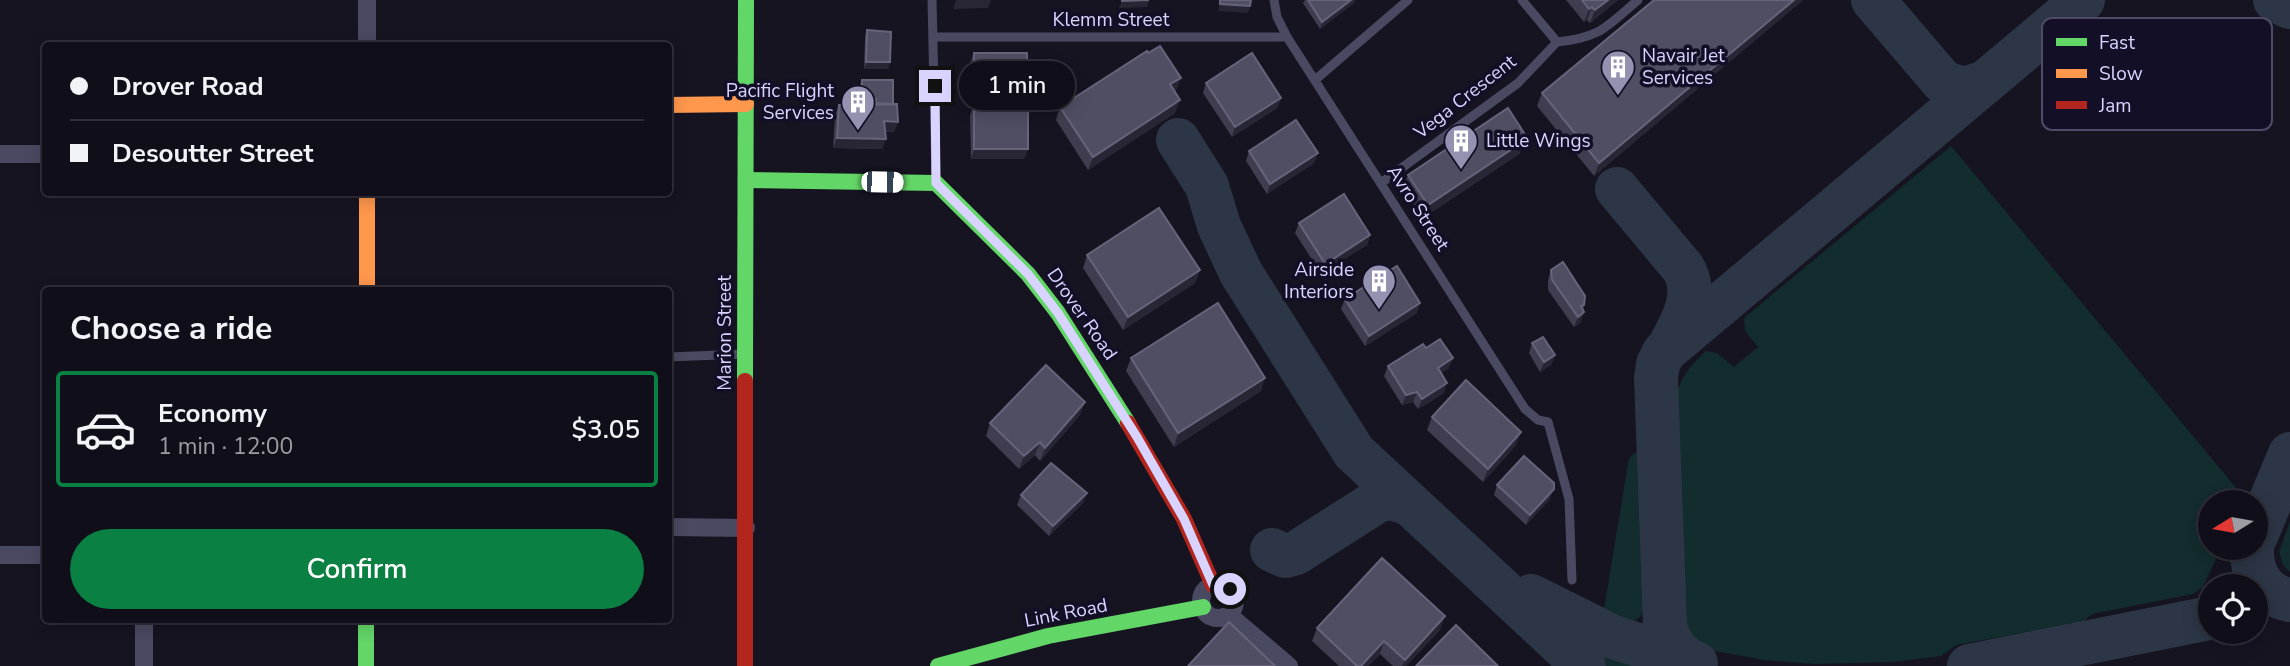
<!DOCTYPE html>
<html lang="en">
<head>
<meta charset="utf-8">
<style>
	body { margin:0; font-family:"Nunito Sans",sans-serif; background:#1e1d26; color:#f1f3f6; height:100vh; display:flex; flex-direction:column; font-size:26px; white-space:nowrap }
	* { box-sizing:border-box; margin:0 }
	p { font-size:23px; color:#9c9ca2 }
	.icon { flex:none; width:38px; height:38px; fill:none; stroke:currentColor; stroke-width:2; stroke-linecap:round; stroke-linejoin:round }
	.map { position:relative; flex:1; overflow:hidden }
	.panel { position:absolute; left:42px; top:287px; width:630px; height:336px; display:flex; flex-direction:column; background:#100f19; border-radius:7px; box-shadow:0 4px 18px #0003,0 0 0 2px #302f38 }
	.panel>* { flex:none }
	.guide { position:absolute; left:42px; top:42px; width:630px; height:154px; border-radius:7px; box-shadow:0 4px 18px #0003,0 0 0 2px #302f38; display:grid; align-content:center; height:154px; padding:0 28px; background:#100f19 }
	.needle { width:46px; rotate:259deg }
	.fabs { position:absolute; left:2198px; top:490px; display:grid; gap:14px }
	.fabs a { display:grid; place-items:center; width:70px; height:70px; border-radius:50%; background:#100f19; box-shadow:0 4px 18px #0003,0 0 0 2px #302f38; font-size:35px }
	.end { position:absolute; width:32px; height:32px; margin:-16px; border:9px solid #d9d4ff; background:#111; box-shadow:0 0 0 4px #111 }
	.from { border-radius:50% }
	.bubble { position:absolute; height:49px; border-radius:24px; background:#100f19; box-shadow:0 4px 18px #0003,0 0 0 2px #302f38; font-size:23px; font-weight:600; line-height:49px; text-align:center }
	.car { position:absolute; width:21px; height:42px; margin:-21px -10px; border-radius:9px; box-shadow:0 0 5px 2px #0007; background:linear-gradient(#fff 24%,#345 0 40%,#fff 0 76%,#345 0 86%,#fff 0) }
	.guide b { display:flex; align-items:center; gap:24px; height:66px; font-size:26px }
	.guide b+b { border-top:2px solid #302f38 }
	.guide i { width:18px; height:18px; background:#f1f3f6 }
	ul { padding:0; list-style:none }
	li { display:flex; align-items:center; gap:21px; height:116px; margin:0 14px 10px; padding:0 14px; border:4px solid transparent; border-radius:7px }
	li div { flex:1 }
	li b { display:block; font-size:26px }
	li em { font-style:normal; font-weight:600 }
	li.active { border-color:#0b8043 }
	li>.icon { width:63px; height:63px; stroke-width:1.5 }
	h2 { padding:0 28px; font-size:32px; line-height:84px }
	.cta { display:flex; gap:14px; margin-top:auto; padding:14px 28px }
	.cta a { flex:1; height:80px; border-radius:42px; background:#0b8043; color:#fff; font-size:28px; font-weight:600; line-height:80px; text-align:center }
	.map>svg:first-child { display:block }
	.green { fill:#132c2d }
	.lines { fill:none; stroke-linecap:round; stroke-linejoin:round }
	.taxiway { stroke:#2c3646; stroke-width:44 }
	.lane { stroke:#4a4962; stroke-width:9 }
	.street { stroke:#4a4962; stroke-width:18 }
	.fast { stroke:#63d668; stroke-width:16 }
	.slow { stroke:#ff974d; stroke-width:16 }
	.jam { stroke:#b3261e; stroke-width:16 }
	.wall { fill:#403d50 }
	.shaded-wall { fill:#282635 }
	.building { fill:#504e63; stroke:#66637b; stroke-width:2 }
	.route { stroke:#d9d4ff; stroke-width:9 }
	.labels { text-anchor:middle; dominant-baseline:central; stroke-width:7; stroke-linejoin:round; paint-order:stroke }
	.street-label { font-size:19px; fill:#d9d4ff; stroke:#130f26 }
	.poi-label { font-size:19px; fill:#d9d4ff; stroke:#130f26; text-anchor:start }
	.key { fill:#130f26; stroke:#4e4a67; stroke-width:2 }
	.key-label { font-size:19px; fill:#d9d4ff }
</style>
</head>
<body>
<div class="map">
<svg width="2290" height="666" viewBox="0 0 2290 666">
	<rect width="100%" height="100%" fill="#161421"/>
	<g class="green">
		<path d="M1951,146l292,350 -3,6h-30v46h11l-18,39 -10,7 -101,20 -9,8 -127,23 -15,11 -48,6 -78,2 -51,-4 -60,-11 -14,-10 -6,-17 -9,-218c2,-22 15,-39 31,-53l11,2 17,14 24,-20 -13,-16 -1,-13z"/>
		<path d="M1640,449l2,4 5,149c-4,21 -23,26 -41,16l-2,-9 25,-151z"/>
		<polygon points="2290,521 2290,572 2283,565 2279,552"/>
		<polygon points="1612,652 1653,666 1607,666 1596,657 1596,654"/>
	</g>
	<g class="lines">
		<g class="taxiway">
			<polyline points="1873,0 1943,82 1963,89 1983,83"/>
			<polyline points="2275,0 2290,7"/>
			<polyline points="1178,140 1207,186 1219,226 1241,273 1354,452 1584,666"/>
			<path d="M1617,189l66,79c15,24 1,52 -12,75"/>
			<polyline points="2256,536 2290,454"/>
			<path d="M2252,548c-1,26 11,47 38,52"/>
			<polyline points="1272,550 1285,556 1296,553 1379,500 1391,498 1410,504"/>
			<polyline points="1531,596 1613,637 1696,663"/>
			<path d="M1695,663c-17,-8 -26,-20 -30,-38l-9,-247 2,-14 6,-12 419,-352"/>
			<polyline points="1969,666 2210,618"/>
		</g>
		<g class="lane">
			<polyline points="932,0 936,181"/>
			<polyline points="1274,0 1277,17 1287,37 1525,409 1538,420 1548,422 1569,499 1572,580"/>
			<polyline points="934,37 1287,37"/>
			<path d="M1557,42c43,-4 49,-15 81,-42"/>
			<polyline points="1315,80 1408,0"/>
			<polyline points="1381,183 1518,83 1557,42 1522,0"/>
			<polyline points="668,357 745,354"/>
		</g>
		<g class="street">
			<polyline points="367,0 367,46"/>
			<polyline points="0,154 46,154"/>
			<polyline points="668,527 746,528"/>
			<polyline points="0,555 46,555"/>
			<circle cx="1218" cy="601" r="17"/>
			<polyline points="1229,615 1289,666"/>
			<polyline points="144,620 144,666"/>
		</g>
		<g class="fast">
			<polyline points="746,180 936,183 1028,274 1058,313 1128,423"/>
			<polyline points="745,381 746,0"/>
			<polyline points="366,620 366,666"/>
			<polyline points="938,666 1048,636 1203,607"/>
		</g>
		<g class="slow">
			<polyline points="668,105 746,104"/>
			<polyline points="367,192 367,290"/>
		</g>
		<g class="jam">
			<polyline points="1128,423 1184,519 1213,585"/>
			<polyline points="745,666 745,381"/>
		</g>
	</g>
	<g class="wall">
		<polygon points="1305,0 1355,0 1354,3 1320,29 1303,3"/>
		<polygon points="1566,0 1618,0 1590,23 1587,20 1584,22"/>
		<polygon points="1654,0 1803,0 1594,176 1537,106 1542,93"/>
		<polygon points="867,30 890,62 888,69 864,69 865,37"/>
		<polygon points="974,53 1028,97 1025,105 1028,149 1024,159 971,159 970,115 973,107 970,107 970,63"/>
		<polygon points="862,80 893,104 898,122 894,132 885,132 886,139 882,149 833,148 835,115 839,105 859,105 859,87"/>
		<polygon points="1206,83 1281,98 1277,108 1232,137 1203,93"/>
		<polygon points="1175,91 1175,113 1088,170 1056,120 1060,107 1176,91"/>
		<polygon points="1526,136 1519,154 1423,218 1403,188 1408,175"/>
		<polygon points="1249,151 1318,153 1314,163 1267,194 1246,161"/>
		<polygon points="1299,223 1370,235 1367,245 1333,266 1330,277 1325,280 1295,233"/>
		<polygon points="1087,255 1200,270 1195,283 1123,330 1083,268"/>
		<polygon points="1551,270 1584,305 1581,322 1574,327 1548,290 1548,280"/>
		<polygon points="1345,299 1417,313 1365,346 1341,309"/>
		<polygon points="1532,343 1555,355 1551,365 1540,372 1529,353"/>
		<polygon points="1426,348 1449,368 1441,373 1444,393 1418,409 1413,402 1402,405 1384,376 1388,366"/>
		<polygon points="1131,358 1261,391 1174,447 1126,371"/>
		<polygon points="1080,415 1040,461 1035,455 1019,469 986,436 990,423"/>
		<polygon points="1432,417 1516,445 1483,482 1427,430"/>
		<polygon points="1497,485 1550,499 1526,525 1494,495"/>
		<polygon points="1021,495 1083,503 1049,536 1017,505"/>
		<polygon points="1317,628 1440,630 1406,666 1393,666 1380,654 1368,666 1339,666 1312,641"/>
	</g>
	<g class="shaded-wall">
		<polygon points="956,0 991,0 988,8 953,9"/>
		<polygon points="1149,0 1147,7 1119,8 1122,1"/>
		<polygon points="1351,0 1355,0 1354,3 1320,29 1322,22"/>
		<polygon points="1608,0 1618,0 1590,23 1595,10"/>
		<polygon points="1794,0 1803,0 1594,176 1599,163"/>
		<polygon points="1220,4 1250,6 1248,13 1218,11"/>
		<polygon points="1592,7 1587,20 1584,22 1589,9"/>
		<polygon points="866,62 890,62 888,69 864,69"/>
		<polygon points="1181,78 1176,91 1166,98 1170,84"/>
		<polygon points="974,97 1028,97 1024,107 970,107"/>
		<polygon points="1281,98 1277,108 1232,137 1235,127"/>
		<polygon points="862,99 876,99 873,106 859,106"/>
		<polygon points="1180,100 1175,113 1088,170 1093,157"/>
		<polygon points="884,121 898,122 894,132 881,131"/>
		<polygon points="1526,136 1519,154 1423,218 1428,205"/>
		<polygon points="837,138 886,139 882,149 833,148"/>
		<polygon points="974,149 1028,149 1024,159 971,159"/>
		<polygon points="1318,153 1314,163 1267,194 1270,184"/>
		<polygon points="1370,235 1367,245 1328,269 1330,261"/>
		<polygon points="1334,267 1330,277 1325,280 1329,270"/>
		<polygon points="1200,270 1195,283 1123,330 1128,317"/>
		<polygon points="1420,303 1417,313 1365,346 1369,336"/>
		<polygon points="1584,312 1581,322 1574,327 1578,317"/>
		<polygon points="1555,355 1551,365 1540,372 1544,362"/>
		<polygon points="1453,358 1449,368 1434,378 1438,368"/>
		<polygon points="1265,378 1261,391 1174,447 1178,433"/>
		<polygon points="1447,383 1444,393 1418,409 1422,399"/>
		<polygon points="1417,392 1413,402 1402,405 1406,395"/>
		<polygon points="1085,402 1080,415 1040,461 1045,448"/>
		<polygon points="1521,432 1516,445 1483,482 1488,469"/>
		<polygon points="1040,442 1035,455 1019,469 1024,456"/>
		<polygon points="1554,489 1550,499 1526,525 1530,515"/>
		<polygon points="1087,493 1083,503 1049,536 1053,526"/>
		<polygon points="1445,616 1440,630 1406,666 1402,666 1405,660"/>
		<polygon points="1384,641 1380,654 1368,666 1361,666"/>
	</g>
	<g class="building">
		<polygon points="1122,0 1149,0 1122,1"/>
		<polygon points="1220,0 1251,0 1250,6 1220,4"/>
		<polygon points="1308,0 1351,0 1322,22"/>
		<polygon points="1582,0 1608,0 1595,10 1592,7 1589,9"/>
		<polygon points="1654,0 1794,0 1599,163 1542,93"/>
		<polygon points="867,30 891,32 890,62 866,62"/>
		<polygon points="1160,46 1181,78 1170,84 1180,100 1093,157 1060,107 1147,51 1148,53"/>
		<polygon points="974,53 1027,53 1028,97 974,97"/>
		<polygon points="1252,53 1281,98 1235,127 1206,83"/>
		<polygon points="862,80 893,80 893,104 876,103 876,99 862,99"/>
		<polygon points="897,104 898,122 884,121 886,139 837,138 839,105"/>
		<rect x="974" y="105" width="54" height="44"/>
		<polygon points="1508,108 1526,136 1522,139 1524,141 1428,205 1408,175"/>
		<polygon points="1296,120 1318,153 1270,184 1249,151"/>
		<polygon points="1344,194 1370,235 1330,261 1334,267 1329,270 1299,223"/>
		<polygon points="1159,208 1200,270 1128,317 1087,255"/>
		<polygon points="1563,262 1585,296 1584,305 1581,306 1584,312 1578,317 1552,280 1551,270"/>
		<polygon points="1397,266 1420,303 1369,336 1345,299"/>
		<polygon points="1218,303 1265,378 1178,433 1131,358"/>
		<polygon points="1543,337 1555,355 1544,362 1532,343"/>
		<polygon points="1440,339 1453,358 1438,368 1447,383 1422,399 1417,392 1406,395 1388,366 1423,344 1426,348"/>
		<polygon points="1046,365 1085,402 1045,448 1040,442 1024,456 990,423"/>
		<polygon points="1466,380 1521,432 1488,469 1432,417"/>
		<polygon points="1524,456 1554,483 1554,489 1530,515 1497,485"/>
		<polygon points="1051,463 1087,493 1053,526 1021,495"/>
		<polygon points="1382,558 1445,616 1405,660 1384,641 1361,666 1357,666 1317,628"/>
		<polygon points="1229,622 1275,666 1188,666"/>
		<polygon points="1456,625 1498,666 1416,666"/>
	</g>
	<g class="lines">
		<polyline class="route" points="935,86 936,183 1028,274 1058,313 1137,437 1184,519 1213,585 1225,585 1230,589"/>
	</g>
	<defs>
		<g id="building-pin" transform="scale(1.75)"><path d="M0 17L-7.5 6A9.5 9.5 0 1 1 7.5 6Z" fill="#9591b1" stroke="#130f26"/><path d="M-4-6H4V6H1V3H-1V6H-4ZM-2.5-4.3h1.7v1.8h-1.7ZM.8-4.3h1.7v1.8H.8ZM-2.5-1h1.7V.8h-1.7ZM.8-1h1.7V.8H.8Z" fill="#fff"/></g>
	</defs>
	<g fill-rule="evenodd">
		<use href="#building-pin" x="1618" y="67"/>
		<use href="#building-pin" x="858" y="102"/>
		<use href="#building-pin" x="1461" y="141"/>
		<use href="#building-pin" x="1379" y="281"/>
	</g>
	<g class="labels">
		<g class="street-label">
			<text x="1111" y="20">Klemm Street</text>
			<text transform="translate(1465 97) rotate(-38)">Vega Crescent</text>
			<text transform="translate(1418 208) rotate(57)">Avro Street</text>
			<text transform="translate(1082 314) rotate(55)">Drover Road</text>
			<text transform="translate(725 333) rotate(-90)">Marion Street</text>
			<text transform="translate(1066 613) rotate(-11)">Link Road</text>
		</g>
		<g class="poi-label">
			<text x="1642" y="56">Navair Jet<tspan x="1642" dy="22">Services</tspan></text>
			<text x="834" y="91" text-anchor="end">Pacific Flight<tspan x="834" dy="22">Services</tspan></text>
			<text x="1486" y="141">Little Wings</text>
			<text x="1354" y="270" text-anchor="end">Airside<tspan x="1354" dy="22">Interiors</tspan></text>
		</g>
	</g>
	<rect x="2042" y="18" width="230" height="112" rx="10" class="key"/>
	<rect x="2056" y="38" width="31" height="8" fill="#63d668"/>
	<rect x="2056" y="69" width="31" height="9" fill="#ff974d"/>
	<rect x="2056" y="101" width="31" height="8" fill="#b3261e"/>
	<g class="key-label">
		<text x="2099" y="49">Fast</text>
		<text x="2099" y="80">Slow</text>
		<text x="2099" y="112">Jam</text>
	</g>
</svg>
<div class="fabs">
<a><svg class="needle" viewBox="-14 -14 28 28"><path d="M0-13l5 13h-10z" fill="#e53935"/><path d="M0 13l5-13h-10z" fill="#9c9ca2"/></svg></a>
<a><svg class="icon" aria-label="locate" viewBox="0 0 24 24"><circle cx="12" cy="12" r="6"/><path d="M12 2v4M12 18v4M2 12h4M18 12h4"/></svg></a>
</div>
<i class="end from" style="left:1230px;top:589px"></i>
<i class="end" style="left:935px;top:86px"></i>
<div class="bubble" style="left:959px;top:61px;width:116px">1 min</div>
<i class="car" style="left:882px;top:182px;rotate:91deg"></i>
<div class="guide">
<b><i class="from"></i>Drover Road</b>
<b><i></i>Desoutter Street</b>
</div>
<section class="panel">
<h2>Choose a ride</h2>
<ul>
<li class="active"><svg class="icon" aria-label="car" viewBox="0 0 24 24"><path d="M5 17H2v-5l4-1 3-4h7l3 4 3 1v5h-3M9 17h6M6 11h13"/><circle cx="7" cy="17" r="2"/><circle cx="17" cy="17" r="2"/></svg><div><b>Economy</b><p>1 min · 12:00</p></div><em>$3.05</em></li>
</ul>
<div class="cta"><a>Confirm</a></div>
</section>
</div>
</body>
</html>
